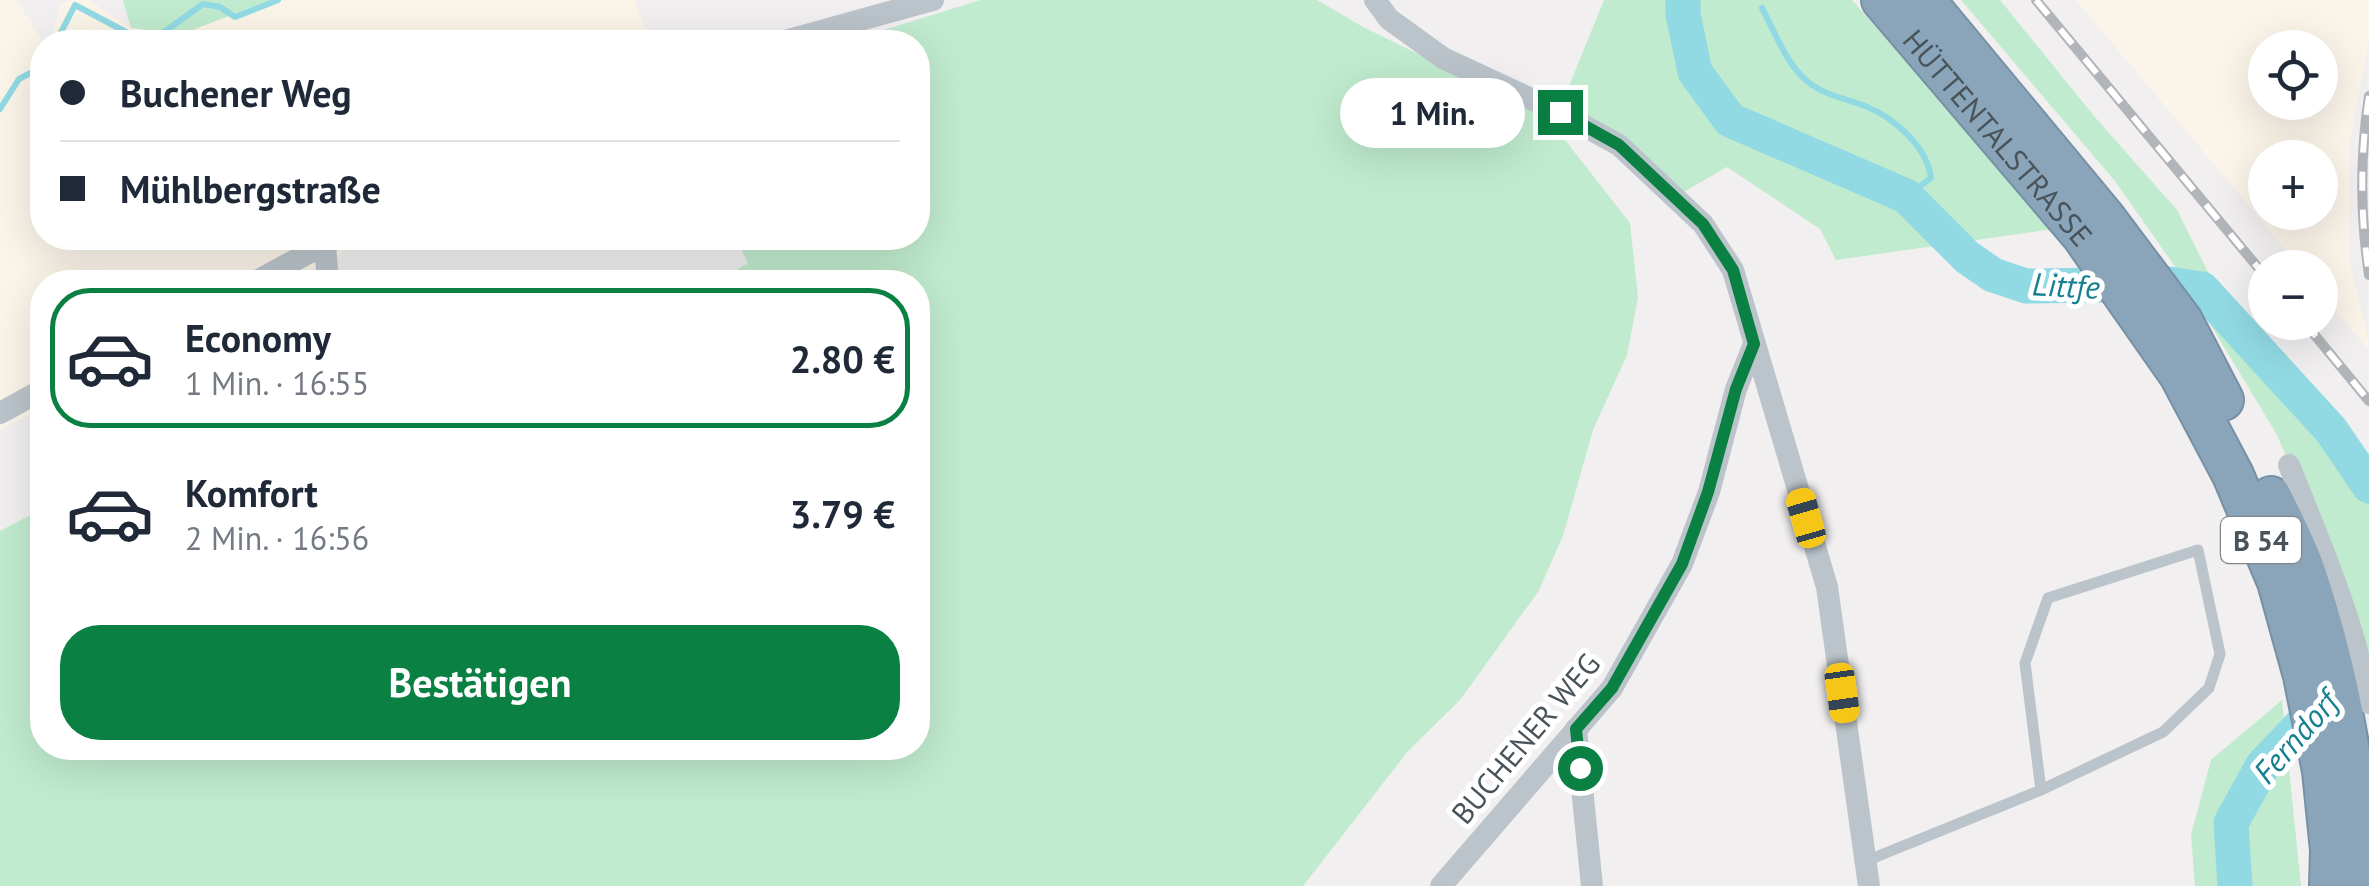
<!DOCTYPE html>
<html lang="de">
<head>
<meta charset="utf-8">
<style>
	body { margin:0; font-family:"PT Sans",sans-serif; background:#f2f2f3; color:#1f2937; height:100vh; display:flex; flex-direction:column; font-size:38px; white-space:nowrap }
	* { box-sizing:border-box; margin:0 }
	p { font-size:32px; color:#747a83 }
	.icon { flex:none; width:55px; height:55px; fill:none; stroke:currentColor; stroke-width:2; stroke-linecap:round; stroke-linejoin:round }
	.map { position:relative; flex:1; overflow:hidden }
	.details { position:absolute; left:30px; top:270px; width:900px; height:490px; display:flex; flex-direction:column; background:#fff; border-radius:40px; box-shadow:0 10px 40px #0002 }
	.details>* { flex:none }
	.banner { position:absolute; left:30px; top:30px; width:900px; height:220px; border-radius:40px; box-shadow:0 10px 40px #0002; display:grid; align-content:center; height:220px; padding:0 30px; background:#fff }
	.buttons { position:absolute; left:2248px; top:30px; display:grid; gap:20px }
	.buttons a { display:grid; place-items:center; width:90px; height:90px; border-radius:50%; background:#fff; box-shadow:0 10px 40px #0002; font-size:50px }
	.end { position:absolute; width:45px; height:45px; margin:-22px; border:12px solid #0b8043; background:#fff; box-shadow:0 0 0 5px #fff }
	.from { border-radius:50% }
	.bubble { position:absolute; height:70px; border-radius:35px; background:#fff; box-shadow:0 10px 40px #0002; font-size:32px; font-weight:600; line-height:70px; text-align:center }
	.car { position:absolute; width:30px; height:60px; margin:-30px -15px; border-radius:12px; box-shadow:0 0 8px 2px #0007; background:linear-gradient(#f5c518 24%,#345 0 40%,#f5c518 0 76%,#345 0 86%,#f5c518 0) }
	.banner b { display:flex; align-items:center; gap:35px; height:95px; font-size:38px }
	.banner b+b { border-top:2px solid #e0e1e3 }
	.banner i { width:25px; height:25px; background:#1f2937 }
	ul { padding:18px 0 0; list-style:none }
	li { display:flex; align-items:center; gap:30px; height:140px; margin:0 20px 15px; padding:0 10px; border:5px solid transparent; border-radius:40px }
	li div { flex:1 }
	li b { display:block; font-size:38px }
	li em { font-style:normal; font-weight:600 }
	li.current { border-color:#0b8043 }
	li>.icon { width:90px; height:90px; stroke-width:1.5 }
	.cta { display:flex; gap:20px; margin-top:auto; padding:20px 30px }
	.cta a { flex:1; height:115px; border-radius:40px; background:#0b8043; color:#fff; font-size:40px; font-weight:600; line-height:115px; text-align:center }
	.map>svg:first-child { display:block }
	.commercial { fill:#faf4e9; fill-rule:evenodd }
	.green { fill:#c0ebce }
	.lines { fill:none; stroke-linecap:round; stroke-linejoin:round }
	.stream { stroke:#91dae4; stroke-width:6 }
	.river { stroke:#91dae4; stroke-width:35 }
	.highway-casing { stroke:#7690a5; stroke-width:44 }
	.lane { stroke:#bbc4ca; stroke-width:11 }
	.street { stroke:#bbc4ca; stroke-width:22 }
	.highway { stroke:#8aa5b9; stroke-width:40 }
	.rail-casing { stroke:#b1b4b8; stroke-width:10 }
	.rail { stroke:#fff; stroke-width:6; stroke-dasharray:19; stroke-linecap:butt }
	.route { stroke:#0b8043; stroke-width:12 }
	.labels { text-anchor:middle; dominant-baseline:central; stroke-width:10; stroke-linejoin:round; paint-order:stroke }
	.shield { fill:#fff; stroke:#7f878c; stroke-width:2.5 }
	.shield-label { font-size:28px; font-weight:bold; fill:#48535a }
	.street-label { font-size:30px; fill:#48535a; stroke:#fff }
	.water-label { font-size:32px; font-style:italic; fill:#17808f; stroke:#fff }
</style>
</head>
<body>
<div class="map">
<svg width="2369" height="886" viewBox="0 0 2369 886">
	<rect width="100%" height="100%" fill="#f1efef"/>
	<g class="commercial">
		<polygon points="0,0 17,0 43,42 42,238 368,238 291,282 42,282 42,409 0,430"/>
		<polygon points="72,0 89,0 131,28 182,34 270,0 635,0 650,42 51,42 60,5"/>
		<path d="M2076,0h293v41l-19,101 -1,117 20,81v10l-49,-58v-24l-20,-1zM2265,48h55v54h-55zM2265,158h55v54h-55z"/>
	</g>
	<g class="green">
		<polygon points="123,0 270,0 182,34 131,28"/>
		<polygon points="980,0 1317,0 1363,27 1547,117 1630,223 1638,298 1627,355 1593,430 1563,536 1538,592 1460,700 1408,751 1303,886 0,886 0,531 42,509 42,748 918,748 918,282 716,282 748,263 736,238 918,238 918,42 846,42"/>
		<polygon points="1604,0 1852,0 2053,229 1836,260 1820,229 1727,167 1682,193 1562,103"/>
		<polygon points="1961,0 2000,0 2094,116 2177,210 2216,288 2369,464 2369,664 2321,536 2276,433 2178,271 2115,181"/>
		<polygon points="2282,700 2301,886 2195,886 2191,835 2211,760"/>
	</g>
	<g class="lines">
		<g class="stream">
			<path d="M1762,8c13,24 24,56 45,73 16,14 39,18 58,25 28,11 62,40 66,72l-25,18"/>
			<polyline points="56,42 75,5 145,42"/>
			<polyline points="150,42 203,4 220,7 235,17 278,0"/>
			<polyline points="0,109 19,79 42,67"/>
		</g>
		<g class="river">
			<polyline points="1683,0 1683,14 1695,72 1730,120 1906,196 1967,257 1993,275 2026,286 2169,284 2202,289 2331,430 2369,486"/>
			<polyline points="2235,886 2231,823 2263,765 2326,699"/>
		</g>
		<g class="highway-casing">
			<g id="highway">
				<path id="s1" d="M1882,0l200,235 98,140 53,100 45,107 26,94 19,95 8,79 -1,36"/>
				<polyline points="1924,0 2104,217 2182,321 2223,400"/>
				<path d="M2271,497c12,25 26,51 35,78 33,99 53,206 54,311"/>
			</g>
		</g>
		<polyline class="lane" points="1866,861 2041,790 2025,663 2048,598 2198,550 2220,654 2209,688 2163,732 2041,790"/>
		<g class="street">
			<polyline points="1375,0 1389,19 1443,58 1559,112 1619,145 1703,224 1733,270 1827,587 1869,886"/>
			<polyline points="781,42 933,0"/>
			<polyline points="325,245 328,282"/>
			<polyline points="255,282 336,238"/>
			<polyline points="0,413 42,390"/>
			<path d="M2289,465c31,78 65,155 80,238"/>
			<polyline points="1576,729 1592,886"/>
			<polyline points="1441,886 1612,688 1682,564 1709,492 1736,389 1754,344"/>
		</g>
		<use href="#highway" class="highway"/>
		<g class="rail-casing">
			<g id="rail">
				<polyline points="2036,0 2265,276"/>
				<path d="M2369,96c-9,59 -9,119 0,179"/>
				<polyline points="2304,322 2369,401"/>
			</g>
		</g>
		<use href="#rail" class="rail"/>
	</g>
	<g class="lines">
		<polyline class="route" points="1560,112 1619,145 1703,224 1733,270 1754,344 1736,389 1708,492 1682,564 1612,688 1576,729 1580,768"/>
	</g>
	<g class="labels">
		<rect class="shield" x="2221" y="517" width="80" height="46" rx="8"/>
		<g class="shield-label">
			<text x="2261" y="540">B 54</text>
		</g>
		<g class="street-label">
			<text stroke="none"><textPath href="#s1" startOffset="180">HÜTTENTALSTRASSE</textPath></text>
			<text transform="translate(1525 738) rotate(-50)">BUCHENER WEG</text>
		</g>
		<g class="water-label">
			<text transform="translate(2066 285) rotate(3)">Littfe</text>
			<text transform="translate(2295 737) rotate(-49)">Ferndorf</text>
		</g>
	</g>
</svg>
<div class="buttons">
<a><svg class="icon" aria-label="locate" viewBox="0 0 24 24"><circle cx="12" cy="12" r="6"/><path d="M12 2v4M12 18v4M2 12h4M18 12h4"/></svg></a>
<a>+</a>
<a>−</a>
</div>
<i class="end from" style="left:1580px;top:768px"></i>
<i class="end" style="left:1560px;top:112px"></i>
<div class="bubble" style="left:1340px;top:78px;width:185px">1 Min.</div>
<i class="car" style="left:1806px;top:518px;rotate:344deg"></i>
<i class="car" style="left:1842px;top:693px;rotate:172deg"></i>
<div class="banner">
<b><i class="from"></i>Buchener Weg</b>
<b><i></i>Mühlbergstraße</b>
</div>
<section class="details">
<ul>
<li class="current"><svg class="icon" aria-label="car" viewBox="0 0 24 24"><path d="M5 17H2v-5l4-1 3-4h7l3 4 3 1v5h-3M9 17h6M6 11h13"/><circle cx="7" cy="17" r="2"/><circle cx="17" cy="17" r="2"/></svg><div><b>Economy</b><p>1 Min. · 16:55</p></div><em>2.80 €</em></li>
<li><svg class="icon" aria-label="car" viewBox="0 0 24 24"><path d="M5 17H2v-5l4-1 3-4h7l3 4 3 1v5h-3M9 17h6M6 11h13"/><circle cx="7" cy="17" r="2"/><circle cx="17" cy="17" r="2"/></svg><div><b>Komfort</b><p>2 Min. · 16:56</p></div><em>3.79 €</em></li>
</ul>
<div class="cta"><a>Bestätigen</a></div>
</section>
</div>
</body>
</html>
